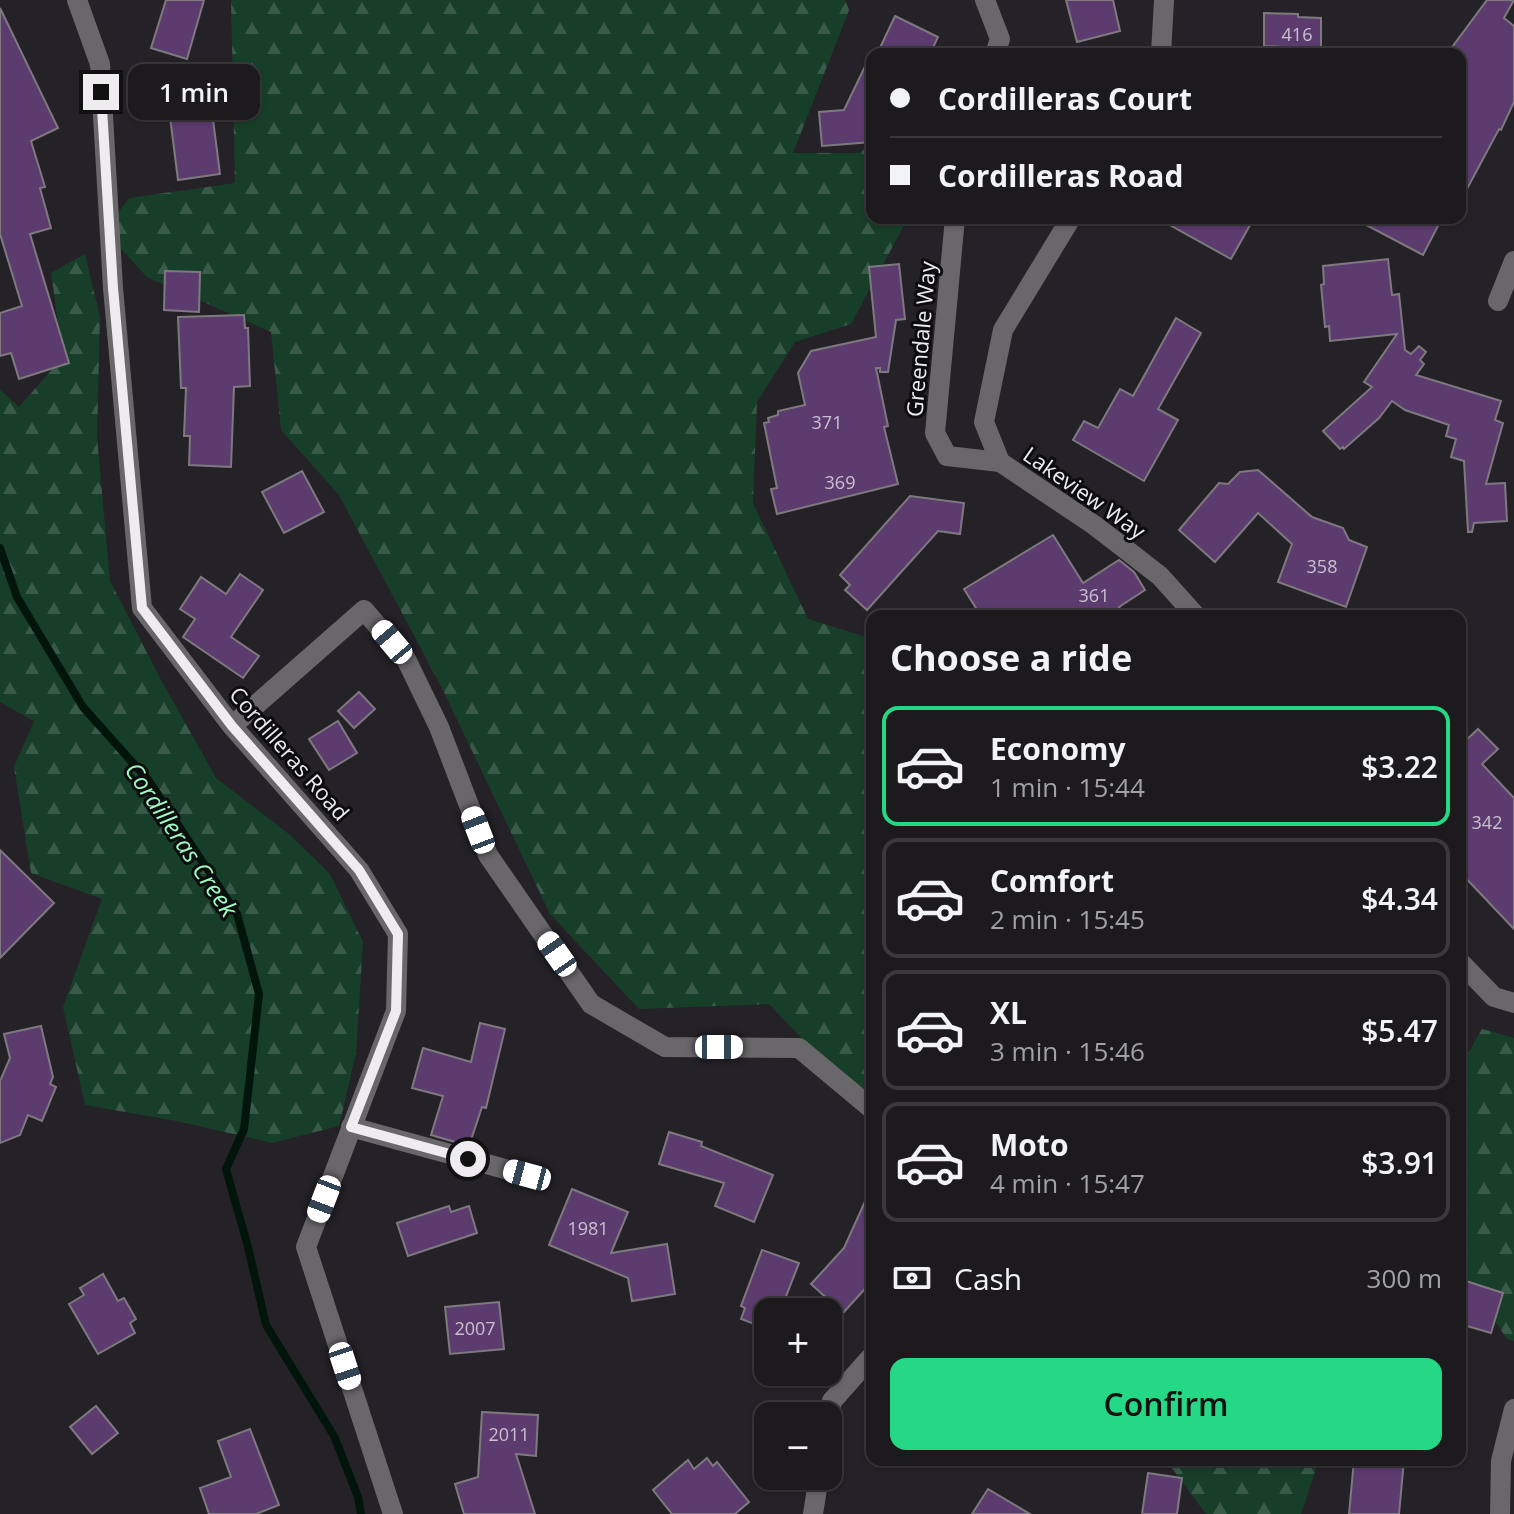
<!DOCTYPE html>
<html lang="en">
<head>
<meta charset="utf-8">
<style>
	body { margin:0; font-family:"Open Sans",sans-serif; background:#252326; color:#f1f3f6; height:100vh; display:flex; flex-direction:column; font-size:30px; white-space:nowrap }
	* { box-sizing:border-box; margin:0 }
	p { font-size:26px; color:#a0a1a4 }
	.icon { flex:none; width:44px; height:44px; fill:none; stroke:currentColor; stroke-width:2; stroke-linecap:round; stroke-linejoin:round }
	.map { position:relative; flex:1; overflow:hidden }
	.details { position:absolute; left:866px; top:610px; width:600px; height:856px; display:flex; flex-direction:column; background:#1c1a1d; border-radius:16px; box-shadow:0 2px 6px #0004,0 0 0 2px #3a383b }
	.details>* { flex:none }
	.guide { position:absolute; left:866px; top:48px; width:600px; height:176px; border-radius:16px; box-shadow:0 2px 6px #0004,0 0 0 2px #3a383b; display:grid; align-content:center; height:176px; padding:0 24px; background:#1c1a1d }
	.buttons { position:absolute; left:754px; top:1298px; display:grid; gap:16px }
	.buttons a { display:grid; place-items:center; width:88px; height:88px; border-radius:16px; background:#1c1a1d; box-shadow:0 2px 6px #0004,0 0 0 2px #3a383b; font-size:40px }
	.end { position:absolute; width:36px; height:36px; margin:-18px; border:10px solid #eeecef; background:#111; box-shadow:0 0 0 4px #111 }
	.from { border-radius:50% }
	.bubble { position:absolute; height:56px; border-radius:16px; background:#1c1a1d; box-shadow:0 2px 6px #0004,0 0 0 2px #3a383b; font-size:26px; font-weight:600; line-height:56px; text-align:center }
	.car { position:absolute; width:24px; height:48px; margin:-24px -12px; border-radius:10px; box-shadow:0 0 6px 2px #0007; background:linear-gradient(#fff 24%,#345 0 40%,#fff 0 76%,#345 0 86%,#fff 0) }
	.guide b { display:flex; align-items:center; gap:28px; height:76px; font-size:30px }
	.guide b+b { border-top:2px solid #3a383b }
	.guide i { width:20px; height:20px; background:#f1f3f6 }
	ul { padding:0; list-style:none }
	li { display:flex; align-items:center; gap:24px; height:120px; margin:0 16px 12px; padding:0 8px; border:4px solid #3a383b; border-radius:16px }
	li div { flex:1 }
	li b { display:block; font-size:30px }
	li em { font-style:normal; font-weight:600 }
	li.current { border-color:#24d886 }
	li>.icon { width:72px; height:72px; stroke-width:1.5 }
	h2 { padding:0 24px; font-size:36px; line-height:96px }
	.pay { display:flex; align-items:center; gap:20px; height:88px; padding:0 24px; font-size:30px }
	.pay p { margin-inline-start:auto }
	.button { display:flex; gap:16px; margin-top:auto; padding:16px 24px }
	.button a { flex:1; height:92px; border-radius:16px; background:#24d886; color:#111; font-size:32px; font-weight:600; line-height:92px; text-align:center }
	.map>svg:first-child { display:block }
	.forest { fill:url(#forest-firs) }
	.lines { fill:none; stroke-linecap:round; stroke-linejoin:round }
	.stream { stroke:#02150a; stroke-width:8 }
	.building { fill:#5c3c6f; stroke:#7d797f; stroke-width:2 }
	.minor { stroke:#69676a; stroke-width:20 }
	.route { stroke:#eeecef; stroke-width:10 }
	.labels { text-anchor:middle; dominant-baseline:central; stroke-width:6; stroke-linejoin:round; paint-order:stroke }
	.number-label { font-size:18px; fill:#cac0cf }
	.street-label { font-size:22px; fill:#eeecef; stroke:#0d0c0e }
	.water-label { font-size:24px; font-style:italic; fill:#9dfbc2; stroke:#0d0c0e }
</style>
</head>
<body>
<div class="map">
<svg width="1514" height="1514" viewBox="0 0 1514 1514">
	<defs>
		<pattern id="forest-firs" width="22" height="20" patternUnits="userSpaceOnUse" patternTransform="scale(2)"><rect width="22" height="20" fill="#173e28"/><path d="M5 1l3.5 6h-7zM16 11l3.5 6h-7z" fill="#395a48"/></pattern>
	</defs>
	<rect width="100%" height="100%" fill="#252227"/>
	<g class="forest">
		<polygon points="231,0 845,0 849,10 793,153 859,153 872,143 872,218 908,218 851,324 795,342 757,402 753,503 808,619 863,636 872,647 872,1111 769,1004 639,1009 550,914 442,688 339,495 281,430 271,332 147,277 105,231 129,198 235,183"/>
		<polygon points="85,254 100,317 97,437 110,581 160,678 216,778 290,835 330,874 363,942 356,1053 339,1126 272,1143 177,1121 85,1105 63,1007 102,899 31,873 14,767 34,721 0,702 0,390 19,407 63,357 51,273"/>
		<polygon points="1482,1029 1514,1038 1514,1341 1507,1339 1460,1268 1460,1067"/>
		<polygon points="1166,1460 1319,1460 1301,1514 1206,1514"/>
	</g>
	<g class="lines">
		<polyline class="stream" points="0,548 17,597 83,707 149,781 237,914 259,994 244,1129 226,1169 248,1247 266,1325 334,1436 358,1497 361,1514"/>
	</g>
	<g class="building">
		<polygon points="166,0 204,0 187,59 151,48"/>
		<polygon points="1066,0 1113,0 1120,31 1077,42"/>
		<polygon points="1487,0 1514,0 1504,18 1514,26 1514,102 1501,130 1499,129 1460,202 1460,54 1447,54"/>
		<polygon points="0,8 58,128 31,141 45,187 40,188 51,228 30,234 69,363 19,379 11,353 0,356 0,313 22,306 0,234"/>
		<polygon points="1264,13 1298,14 1298,17 1321,18 1321,54 1283,54 1283,47 1264,46"/>
		<polygon points="895,16 938,37 930,54 877,54"/>
		<polygon points="872,52 872,142 822,146 819,112 844,110"/>
		<polygon points="210,96 220,174 178,180 168,101"/>
		<polygon points="1157,218 1254,218 1231,259"/>
		<polygon points="1353,218 1442,218 1423,255"/>
		<polygon points="1388,259 1392,295 1399,294 1405,350 1411,354 1419,346 1426,352 1420,360 1424,364 1416,375 1501,401 1495,420 1503,423 1486,484 1505,483 1507,521 1474,523 1472,532 1468,532 1464,461 1451,457 1456,439 1446,436 1449,425 1405,410 1392,401 1379,418 1344,449 1343,447 1340,449 1323,431 1372,387 1364,382 1397,334 1330,341 1329,326 1325,327 1321,285 1324,284 1323,266"/>
		<polygon points="899,264 905,319 896,320 888,372 880,372 880,368 876,368 888,426 884,427 898,484 777,514 771,489 777,488 764,423 769,422 768,418 778,415 778,411 805,405 798,373 811,351 876,337 869,267"/>
		<polygon points="165,271 200,272 199,312 164,310"/>
		<polygon points="244,315 245,328 248,328 250,386 234,387 231,467 189,465 190,436 184,436 186,388 181,388 178,317"/>
		<polygon points="1176,318 1201,333 1158,409 1178,420 1144,481 1073,440 1084,421 1098,428 1120,389 1133,396"/>
		<polygon points="1258,470 1312,517 1343,528 1349,540 1367,547 1346,607 1278,582 1292,544 1258,513 1215,562 1179,530 1219,483 1228,484 1240,472"/>
		<polygon points="302,471 324,512 284,533 262,492"/>
		<polygon points="910,496 964,503 960,534 938,531 867,610 845,590 850,585 840,575"/>
		<polygon points="1053,535 1083,583 1119,560 1134,572 1145,590 1119,607 1125,616 981,616 964,589"/>
		<polygon points="240,574 263,590 231,637 259,656 243,678 183,637 195,619 180,609 201,577 226,594"/>
		<polygon points="359,692 375,709 354,728 338,711"/>
		<polygon points="338,721 357,753 329,770 309,739"/>
		<polygon points="1478,729 1498,749 1482,764 1514,798 1514,929 1460,872 1460,741 1462,744"/>
		<polygon points="0,850 54,903 0,958"/>
		<polygon points="480,1023 505,1029 486,1108 482,1107 469,1146 431,1135 443,1096 412,1088 423,1048 471,1062"/>
		<polygon points="41,1026 53,1077 50,1084 56,1087 42,1121 28,1115 20,1135 0,1143 0,1081 10,1058 4,1034"/>
		<polygon points="669,1132 702,1142 701,1146 773,1175 754,1222 715,1206 724,1183 659,1164"/>
		<polygon points="872,1186 872,1281 843,1313 811,1284 844,1248"/>
		<polygon points="572,1189 628,1212 611,1253 667,1244 675,1294 632,1301 628,1278 549,1245"/>
		<polygon points="449,1206 451,1212 469,1206 477,1233 408,1256 397,1223"/>
		<polygon points="762,1250 799,1263 780,1312 768,1312 768,1329 741,1319 745,1308 741,1306"/>
		<polygon points="103,1274 118,1301 124,1298 136,1319 130,1323 135,1333 98,1354 69,1304 84,1295 80,1288"/>
		<polygon points="1466,1281 1503,1293 1491,1333 1460,1324 1460,1299"/>
		<polygon points="499,1302 504,1349 450,1354 445,1307"/>
		<polygon points="96,1406 118,1433 92,1454 70,1427"/>
		<polygon points="482,1412 538,1415 536,1456 516,1454 535,1514 464,1514 455,1484 478,1477"/>
		<polygon points="250,1429 279,1505 256,1514 209,1514 200,1488 231,1477 218,1441"/>
		<polygon points="707,1458 713,1466 717,1462 749,1502 735,1514 672,1514 653,1490 688,1460 694,1469"/>
		<polygon points="1354,1460 1404,1460 1399,1514 1349,1514"/>
		<polygon points="1148,1473 1182,1478 1177,1514 1142,1514"/>
		<polygon points="988,1489 1030,1514 972,1514"/>
	</g>
	<g class="lines">
		<g class="minor">
			<polyline points="77,0 100,64 113,288 142,608 232,726 359,870 398,934 396,1011 306,1247 393,1514"/>
			<polyline points="985,0 1000,39 995,54"/>
			<polyline points="1161,54 1164,0"/>
			<polyline points="955,218 935,433 947,456 1000,462"/>
			<polyline points="1071,218 1003,330 984,422 1000,462 1094,525 1124,548 1160,576 1196,616"/>
			<polyline points="1498,301 1514,261"/>
			<polyline points="232,726 364,610 406,659 439,727 488,855 591,1004 665,1047 799,1048 872,1109"/>
			<polyline points="1460,962 1494,997 1514,1003"/>
			<polyline points="351,1127 527,1175"/>
			<polyline points="828,1424 832,1401 872,1356"/>
			<polyline points="813,1514 819,1476"/>
			<polyline points="1500,1514 1501,1461 1514,1409"/>
		</g>
	</g>
	<g class="lines">
		<polyline class="route" points="101,92 113,288 142,608 232,726 359,870 398,934 396,1011 351,1127 468,1159"/>
	</g>
	<g class="labels">
		<g class="number-label">
			<text x="1297" y="34">416</text>
			<text x="827" y="422">371</text>
			<text x="840" y="482">369</text>
			<text x="1322" y="566">358</text>
			<text x="1094" y="595">361</text>
			<text x="1487" y="822">342</text>
			<text x="588" y="1228">1981</text>
			<text x="475" y="1328">2007</text>
			<text x="509" y="1434">2011</text>
		</g>
		<g class="street-label">
			<text transform="translate(920 339) rotate(-85)">Greendale Way</text>
			<text transform="translate(1085 492) rotate(35)">Lakeview Way</text>
			<text transform="translate(290 753) rotate(49)">Cordilleras Road</text>
		</g>
		<g class="water-label">
			<text transform="translate(182 839) rotate(56)">Cordilleras Creek</text>
		</g>
	</g>
</svg>
<div class="buttons">
<a>+</a>
<a>−</a>
</div>
<i class="end from" style="left:468px;top:1159px"></i>
<i class="end" style="left:101px;top:92px"></i>
<div class="bubble" style="left:128px;top:64px;width:132px">1 min</div>
<i class="car" style="left:392px;top:642px;rotate:320deg"></i>
<i class="car" style="left:478px;top:830px;rotate:339deg"></i>
<i class="car" style="left:557px;top:954px;rotate:325deg"></i>
<i class="car" style="left:719px;top:1047px;rotate:90deg"></i>
<i class="car" style="left:527px;top:1175px;rotate:285deg"></i>
<i class="car" style="left:324px;top:1199px;rotate:201deg"></i>
<i class="car" style="left:345px;top:1366px;rotate:162deg"></i>
<div class="guide">
<b><i class="from"></i>Cordilleras Court</b>
<b><i></i>Cordilleras Road</b>
</div>
<section class="details">
<h2>Choose a ride</h2>
<ul>
<li class="current"><svg class="icon" aria-label="car" viewBox="0 0 24 24"><path d="M5 17H2v-5l4-1 3-4h7l3 4 3 1v5h-3M9 17h6M6 11h13"/><circle cx="7" cy="17" r="2"/><circle cx="17" cy="17" r="2"/></svg><div><b>Economy</b><p>1 min · 15:44</p></div><em>$3.22</em></li>
<li><svg class="icon" aria-label="car" viewBox="0 0 24 24"><path d="M5 17H2v-5l4-1 3-4h7l3 4 3 1v5h-3M9 17h6M6 11h13"/><circle cx="7" cy="17" r="2"/><circle cx="17" cy="17" r="2"/></svg><div><b>Comfort</b><p>2 min · 15:45</p></div><em>$4.34</em></li>
<li><svg class="icon" aria-label="car" viewBox="0 0 24 24"><path d="M5 17H2v-5l4-1 3-4h7l3 4 3 1v5h-3M9 17h6M6 11h13"/><circle cx="7" cy="17" r="2"/><circle cx="17" cy="17" r="2"/></svg><div><b>XL</b><p>3 min · 15:46</p></div><em>$5.47</em></li>
<li><svg class="icon" aria-label="car" viewBox="0 0 24 24"><path d="M5 17H2v-5l4-1 3-4h7l3 4 3 1v5h-3M9 17h6M6 11h13"/><circle cx="7" cy="17" r="2"/><circle cx="17" cy="17" r="2"/></svg><div><b>Moto</b><p>4 min · 15:47</p></div><em>$3.91</em></li>
</ul>
<div class="pay"><svg class="icon" aria-label="cash" viewBox="0 0 24 24"><path d="M3 7h18v10H3z"/><circle cx="12" cy="12" r="2"/></svg>Cash<p>300 m</p></div>
<div class="button"><a>Confirm</a></div>
</section>
</div>
</body>
</html>
